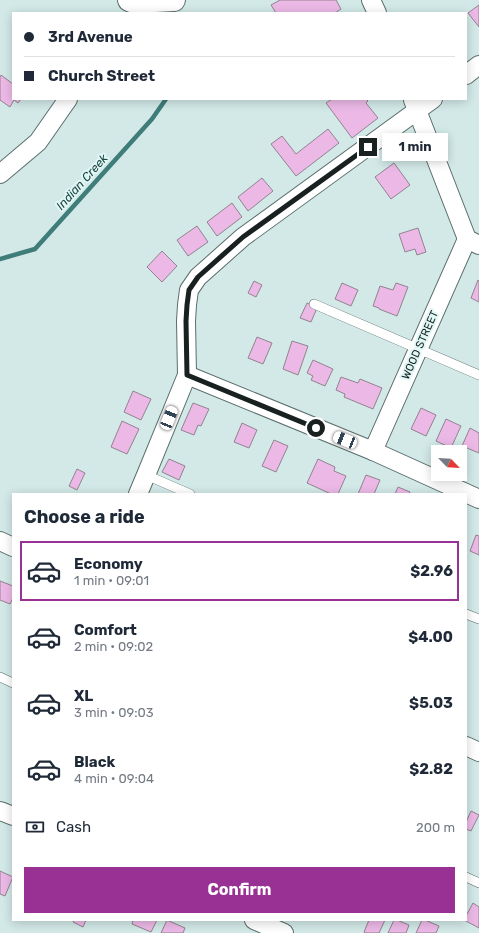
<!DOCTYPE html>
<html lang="en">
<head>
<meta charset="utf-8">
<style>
	body { margin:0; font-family:Rubik,sans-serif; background:#f6f6f7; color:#1f2937; height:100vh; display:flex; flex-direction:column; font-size:15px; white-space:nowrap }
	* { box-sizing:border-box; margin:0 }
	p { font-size:13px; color:#747a83 }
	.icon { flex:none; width:22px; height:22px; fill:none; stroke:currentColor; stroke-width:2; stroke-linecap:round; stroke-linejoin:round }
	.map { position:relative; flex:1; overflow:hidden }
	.details { position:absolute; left:12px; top:493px; width:455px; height:428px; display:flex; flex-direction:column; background:#fff; border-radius:0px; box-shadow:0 2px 10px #0003 }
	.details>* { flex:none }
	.top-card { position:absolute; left:12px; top:12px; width:455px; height:88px; border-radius:0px; box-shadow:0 2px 10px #0003; display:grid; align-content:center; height:88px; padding:0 12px; background:#fff }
	.needle { width:26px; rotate:115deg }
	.tools { position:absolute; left:431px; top:445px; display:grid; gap:8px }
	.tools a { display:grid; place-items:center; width:36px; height:36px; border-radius:0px; background:#fff; box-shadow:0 2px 10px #0003; font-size:20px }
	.end { position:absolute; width:18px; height:18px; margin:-9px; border:5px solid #182120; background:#fff; box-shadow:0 0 0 2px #fff }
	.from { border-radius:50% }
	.bubble { position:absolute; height:28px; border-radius:0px; background:#fff; box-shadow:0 2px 10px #0003; font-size:13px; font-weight:700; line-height:28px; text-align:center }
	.car { position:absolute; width:12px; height:24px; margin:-12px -6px; border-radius:5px; box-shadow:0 0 3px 1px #0007; background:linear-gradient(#fff 24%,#345 0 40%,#fff 0 76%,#345 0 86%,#fff 0) }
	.top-card b { display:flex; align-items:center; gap:14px; height:38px; font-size:15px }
	.top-card b+b { border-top:1px solid #e0e1e3 }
	.top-card i { width:10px; height:10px; background:#1f2937 }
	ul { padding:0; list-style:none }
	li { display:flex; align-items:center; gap:12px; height:60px; margin:0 8px 6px; padding:0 4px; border:2px solid transparent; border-radius:0px }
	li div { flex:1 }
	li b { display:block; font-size:15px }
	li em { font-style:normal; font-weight:700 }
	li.selected { border-color:#993093 }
	li>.icon { width:36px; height:36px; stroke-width:1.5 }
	h2 { padding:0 12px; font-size:18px; line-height:48px }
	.pay { display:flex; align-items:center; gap:10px; height:44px; padding:0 12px; font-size:15px }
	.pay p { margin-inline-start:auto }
	.primary-button { display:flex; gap:8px; margin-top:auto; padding:8px 12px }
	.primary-button a { flex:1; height:46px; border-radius:0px; background:#993093; color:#fff; font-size:16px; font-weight:700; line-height:46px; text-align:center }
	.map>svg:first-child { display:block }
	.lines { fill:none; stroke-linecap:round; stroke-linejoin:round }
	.stream { stroke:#3e7d79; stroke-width:4.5 }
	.building { fill:#ecb9e6; stroke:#91838f }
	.lane-casing { stroke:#5a6e6c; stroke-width:10 }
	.street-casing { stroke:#5a6e6c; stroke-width:20 }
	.secondary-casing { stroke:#5a6e6c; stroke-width:24 }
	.lane { stroke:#fff; stroke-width:9 }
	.street { stroke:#fff; stroke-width:18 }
	.secondary { stroke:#fff; stroke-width:22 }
	.route { stroke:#182120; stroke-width:5 }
	.labels { text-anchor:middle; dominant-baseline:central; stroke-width:4; stroke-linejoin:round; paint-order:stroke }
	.street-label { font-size:11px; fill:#182120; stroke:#dff6f4 }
	.water-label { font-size:12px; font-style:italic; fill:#1e4644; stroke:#dff6f4 }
</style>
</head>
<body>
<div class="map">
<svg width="479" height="933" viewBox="0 0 479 933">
	<rect width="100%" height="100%" fill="#d2e9e7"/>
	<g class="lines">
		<polyline class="stream" points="0,259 35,249 152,119 166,99"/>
	</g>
	<g class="building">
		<polygon points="280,0 336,0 341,9 335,13 276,13 271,5"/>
		<polygon points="479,5 479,27 468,13"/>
		<polygon points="1,75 13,84 13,99 21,99 18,103 14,100 10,107 0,100 0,77"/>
		<polygon points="332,99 366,99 368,101 366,103 378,118 352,138 326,103"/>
		<polygon points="328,129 339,143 296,176 271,144 282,136 296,154"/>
		<polygon points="394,163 410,185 391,199 375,177"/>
		<polygon points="262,178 273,191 248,211 238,197"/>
		<polygon points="232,203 242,217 217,236 207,222"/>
		<polygon points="197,226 208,242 188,256 177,240"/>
		<polygon points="418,228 426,252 417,255 415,249 405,252 399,234"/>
		<polygon points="162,251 177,266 162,282 147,267"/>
		<polygon points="478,280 479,281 479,302 471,298"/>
		<polygon points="254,281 262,285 256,297 248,293"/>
		<polygon points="342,283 358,290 351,306 335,299"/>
		<polygon points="396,283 408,287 397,316 379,309 379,308 373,306 380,286 393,290"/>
		<polygon points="307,303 317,308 311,322 300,318"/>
		<polygon points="257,337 272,343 263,364 248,358"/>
		<polygon points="292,341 308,346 298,375 283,369"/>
		<polygon points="313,360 333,369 325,386 311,380 313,376 307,373"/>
		<polygon points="341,377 358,383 360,379 382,388 373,409 344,397 345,394 336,390"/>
		<polygon points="133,391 151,399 141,420 124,412"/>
		<polygon points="193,403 209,409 201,426 198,425 194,435 181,430"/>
		<polygon points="421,408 436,415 426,436 411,429"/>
		<polygon points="446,419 461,426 451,448 436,441"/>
		<polygon points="122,421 139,429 127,454 111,447"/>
		<polygon points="242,423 257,430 249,448 234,442"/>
		<polygon points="470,428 479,433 479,453 462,446"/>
		<polygon points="274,440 288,446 276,472 262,466"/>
		<polygon points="169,459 185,466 179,480 162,472"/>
		<polygon points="318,459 335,467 334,471 346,476 338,494 331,494 307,483"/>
		<polygon points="77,469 85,473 77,490 69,486"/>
		<polygon points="366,475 380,480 374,494 358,494"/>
		<polygon points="398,487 410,492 409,494 395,494"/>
		<polygon points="476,535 479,536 479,555 470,551"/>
		<polygon points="0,581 13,586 13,598 10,604 0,600"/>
		<polygon points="471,811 479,815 471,831 466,829 466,822"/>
		<polygon points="0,871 13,877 5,896 0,894"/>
		<polygon points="473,903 479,907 479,928 464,920 466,920 466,916"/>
		<polygon points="74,920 86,920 83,927 73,922"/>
		<polygon points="133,920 157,920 151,932 132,924"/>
		<polygon points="167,920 185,928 183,933 161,933"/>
		<polygon points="369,920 385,920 379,933 366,933 364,932"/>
		<polygon points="394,920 397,920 409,925 406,933 388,933"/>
		<polygon points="422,920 425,920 439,926 436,933 416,933"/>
	</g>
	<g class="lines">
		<g class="lane-casing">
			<g id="lane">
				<polyline points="314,304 479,375"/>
				<polyline points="146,475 190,494"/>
				<polyline points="466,614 479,619"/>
				<polyline points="0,677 13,683"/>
				<polyline points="466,877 479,883"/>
			</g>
		</g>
		<g class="street-casing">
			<g id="street">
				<polyline points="371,0 377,13"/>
				<polyline points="466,75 479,65"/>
				<polyline points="413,100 467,239 479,245"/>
				<polyline points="0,174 38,142 68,99"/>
				<polyline points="187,375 373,451 479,499"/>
				<polyline points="373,451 467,239"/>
				<polyline points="138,494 146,475 187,375 186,321 187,305 189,290 198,277 243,237 433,99"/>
				<polyline points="0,541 13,547"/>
				<polyline points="466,746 479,752"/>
				<polyline points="0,811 3,812 13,816"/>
				<polyline points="254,920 284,933"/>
			</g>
		</g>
		<g class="secondary-casing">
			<polyline id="secondary" points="129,0 134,2 174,0"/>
		</g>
		<use href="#lane" class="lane"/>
		<use href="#street" class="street"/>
		<use href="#secondary" class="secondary"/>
	</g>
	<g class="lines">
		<polyline class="route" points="316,428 187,375 186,321 187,305 189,290 198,277 243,237 368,147"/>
	</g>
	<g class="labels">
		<g class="street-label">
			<text transform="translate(420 345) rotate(-66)">WOOD STREET</text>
		</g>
		<g class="water-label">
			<text transform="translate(82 182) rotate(-48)">Indian Creek</text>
		</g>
	</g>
</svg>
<div class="tools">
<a><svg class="needle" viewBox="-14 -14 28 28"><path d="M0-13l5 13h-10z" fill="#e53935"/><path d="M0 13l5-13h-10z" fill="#747a83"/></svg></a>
</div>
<i class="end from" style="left:316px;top:428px"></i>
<i class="end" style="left:368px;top:147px"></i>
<div class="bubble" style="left:382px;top:133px;width:66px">1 min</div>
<i class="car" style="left:169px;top:418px;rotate:22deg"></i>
<i class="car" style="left:345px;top:440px;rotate:292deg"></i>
<div class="top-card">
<b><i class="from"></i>3rd Avenue</b>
<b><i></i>Church Street</b>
</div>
<section class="details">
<h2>Choose a ride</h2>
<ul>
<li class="selected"><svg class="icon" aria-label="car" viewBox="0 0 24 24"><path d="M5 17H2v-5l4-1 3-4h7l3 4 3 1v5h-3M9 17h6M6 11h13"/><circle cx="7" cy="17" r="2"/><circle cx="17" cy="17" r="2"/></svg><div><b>Economy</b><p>1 min · 09:01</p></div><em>$2.96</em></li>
<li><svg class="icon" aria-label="car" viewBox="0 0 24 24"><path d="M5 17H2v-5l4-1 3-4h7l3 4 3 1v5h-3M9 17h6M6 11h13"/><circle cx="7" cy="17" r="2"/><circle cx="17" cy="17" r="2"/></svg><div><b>Comfort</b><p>2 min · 09:02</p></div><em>$4.00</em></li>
<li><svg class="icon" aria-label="car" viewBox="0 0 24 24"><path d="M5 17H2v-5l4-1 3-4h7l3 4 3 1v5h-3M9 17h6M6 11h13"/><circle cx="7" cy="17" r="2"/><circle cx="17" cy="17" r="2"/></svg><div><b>XL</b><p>3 min · 09:03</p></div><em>$5.03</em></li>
<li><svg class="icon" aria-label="car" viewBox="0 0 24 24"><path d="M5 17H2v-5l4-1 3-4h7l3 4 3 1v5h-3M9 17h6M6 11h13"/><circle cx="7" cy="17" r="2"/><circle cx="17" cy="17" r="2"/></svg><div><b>Black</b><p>4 min · 09:04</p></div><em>$2.82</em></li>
</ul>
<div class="pay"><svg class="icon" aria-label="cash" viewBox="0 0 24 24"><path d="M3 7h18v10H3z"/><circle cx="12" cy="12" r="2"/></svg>Cash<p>200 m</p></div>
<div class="primary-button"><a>Confirm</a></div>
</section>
</div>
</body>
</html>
